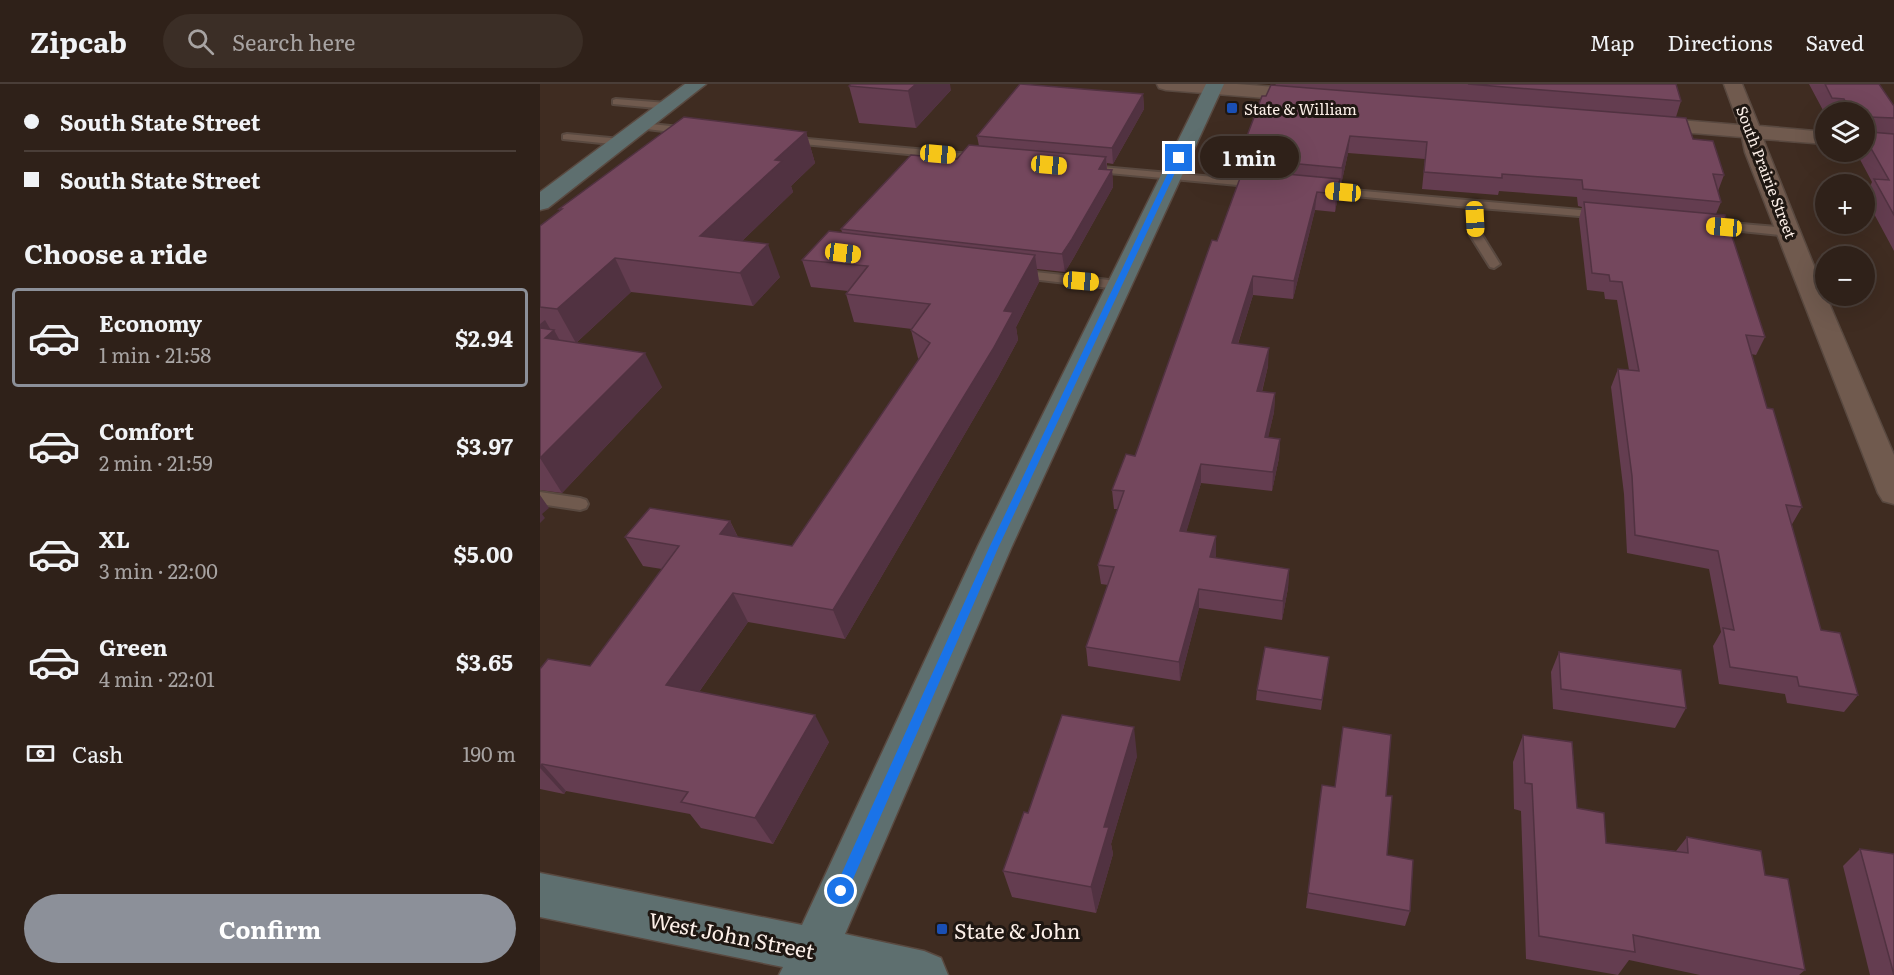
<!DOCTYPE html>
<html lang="en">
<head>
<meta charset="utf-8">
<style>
	body { margin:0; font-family:Literata,serif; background:#3b2e26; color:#f1f3f6; height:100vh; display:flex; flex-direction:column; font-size:22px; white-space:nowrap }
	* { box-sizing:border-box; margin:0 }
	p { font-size:20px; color:#a7a3a2 }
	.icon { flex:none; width:33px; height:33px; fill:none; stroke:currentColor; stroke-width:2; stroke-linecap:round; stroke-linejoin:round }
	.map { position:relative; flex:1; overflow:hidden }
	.drawer { display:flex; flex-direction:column; background:#2f2119; width:540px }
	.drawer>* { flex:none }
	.guide { display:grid; align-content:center; height:132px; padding:0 24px; background:#2f2119 }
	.tools { position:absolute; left:1275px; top:18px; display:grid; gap:12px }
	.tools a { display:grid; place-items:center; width:60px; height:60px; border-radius:50%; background:#2f2119; box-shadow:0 6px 24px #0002,0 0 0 2px #4a3e38; font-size:30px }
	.end { position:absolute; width:27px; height:27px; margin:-14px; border:8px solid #1a73e8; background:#fff; box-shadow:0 0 0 3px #fff }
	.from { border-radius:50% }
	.bubble { position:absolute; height:42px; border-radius:21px; background:#2f2119; box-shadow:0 6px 24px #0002,0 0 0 2px #4a3e38; font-size:20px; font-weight:700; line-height:42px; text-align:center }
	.car { position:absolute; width:18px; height:36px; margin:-18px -9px; border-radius:8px; box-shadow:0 0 4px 2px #0007; background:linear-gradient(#f5c518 24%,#345 0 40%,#f5c518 0 76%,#345 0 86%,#f5c518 0) }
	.guide b { display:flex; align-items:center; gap:21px; height:57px; font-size:22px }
	.guide b+b { border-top:2px solid #4a3e38 }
	.guide i { width:15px; height:15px; background:#f1f3f6 }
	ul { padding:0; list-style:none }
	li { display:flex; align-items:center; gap:18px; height:99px; margin:0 12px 9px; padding:0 12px; border:3px solid transparent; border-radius:6px }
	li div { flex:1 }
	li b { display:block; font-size:22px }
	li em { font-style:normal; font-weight:700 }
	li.current { border-color:#8c9099 }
	li>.icon { width:54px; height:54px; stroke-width:1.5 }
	h2 { padding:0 24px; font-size:27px; line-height:72px }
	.pay { display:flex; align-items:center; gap:15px; height:66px; padding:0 24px; font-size:22px }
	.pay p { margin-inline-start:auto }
	.button { display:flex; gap:12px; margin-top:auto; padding:12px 24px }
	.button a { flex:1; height:69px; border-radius:36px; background:#8c9099; color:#fff; font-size:24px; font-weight:700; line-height:69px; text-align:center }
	header { display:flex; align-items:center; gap:36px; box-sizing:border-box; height:84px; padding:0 30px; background:#2f2119; border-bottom:2px solid #4a3e38 }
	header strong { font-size:28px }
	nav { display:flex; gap:33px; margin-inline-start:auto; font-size:21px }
	.search { width:420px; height:54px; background:#3b2e26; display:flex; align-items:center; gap:15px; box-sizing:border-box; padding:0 21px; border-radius:33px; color:#a7a3a2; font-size:22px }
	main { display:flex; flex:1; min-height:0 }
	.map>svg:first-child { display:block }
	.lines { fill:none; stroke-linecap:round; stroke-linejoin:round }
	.lane-casing { stroke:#594940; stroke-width:4 }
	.street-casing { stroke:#594940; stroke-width:3 }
	.secondary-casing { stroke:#594940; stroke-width:3 }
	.lane { fill:#705a4e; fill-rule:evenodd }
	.street { fill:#705a4e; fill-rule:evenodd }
	.secondary { fill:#5e6f6f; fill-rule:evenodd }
	.wall { fill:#643d50 }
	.shaded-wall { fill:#513241 }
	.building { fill:#74475d; stroke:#513241; stroke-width:1.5 }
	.route { fill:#1a73e8 }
	.transit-dot { fill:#1a4fb4; stroke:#1f1712; stroke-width:2 }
	.labels { text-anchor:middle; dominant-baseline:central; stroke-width:6; stroke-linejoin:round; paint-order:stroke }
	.far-poi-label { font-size:15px; fill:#fdf0e9; stroke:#1f1712; text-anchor:start }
	.far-street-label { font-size:15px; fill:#fdf0e9; stroke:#1f1712 }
	.near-poi-label { font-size:21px; fill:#fdf0e9; stroke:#1f1712; text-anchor:start }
	.near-street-label { font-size:21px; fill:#fdf0e9; stroke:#1f1712 }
</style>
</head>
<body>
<header>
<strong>Zipcab</strong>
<div class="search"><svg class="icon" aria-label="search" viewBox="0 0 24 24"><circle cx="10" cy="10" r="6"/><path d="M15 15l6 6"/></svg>Search here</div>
<nav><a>Map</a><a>Directions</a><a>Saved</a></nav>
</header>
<main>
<section class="drawer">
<div class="guide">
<b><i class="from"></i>South State Street</b>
<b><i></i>South State Street</b>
</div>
<h2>Choose a ride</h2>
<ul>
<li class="current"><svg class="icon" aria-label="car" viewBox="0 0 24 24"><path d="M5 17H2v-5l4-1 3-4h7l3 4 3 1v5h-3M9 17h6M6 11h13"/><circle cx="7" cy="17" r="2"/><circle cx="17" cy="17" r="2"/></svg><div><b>Economy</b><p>1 min · 21:58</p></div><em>$2.94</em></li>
<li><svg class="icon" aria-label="car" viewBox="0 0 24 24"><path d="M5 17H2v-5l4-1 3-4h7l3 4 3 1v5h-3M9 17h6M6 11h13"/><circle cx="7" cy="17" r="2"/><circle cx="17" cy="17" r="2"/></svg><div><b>Comfort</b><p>2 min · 21:59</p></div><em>$3.97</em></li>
<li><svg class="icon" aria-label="car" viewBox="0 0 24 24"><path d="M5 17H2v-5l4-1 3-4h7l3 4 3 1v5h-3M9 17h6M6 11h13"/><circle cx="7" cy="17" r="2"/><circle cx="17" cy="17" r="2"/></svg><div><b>XL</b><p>3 min · 22:00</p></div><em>$5.00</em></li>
<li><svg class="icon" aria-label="car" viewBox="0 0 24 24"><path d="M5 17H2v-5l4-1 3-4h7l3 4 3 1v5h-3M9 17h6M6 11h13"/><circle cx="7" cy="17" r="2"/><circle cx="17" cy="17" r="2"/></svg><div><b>Green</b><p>4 min · 22:01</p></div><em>$3.65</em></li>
</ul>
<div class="pay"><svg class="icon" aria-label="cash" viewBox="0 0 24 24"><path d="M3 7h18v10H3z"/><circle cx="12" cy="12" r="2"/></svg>Cash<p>190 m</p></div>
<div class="button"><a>Confirm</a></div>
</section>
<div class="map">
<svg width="1354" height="891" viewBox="0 0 1354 891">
	<rect width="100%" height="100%" fill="#3f2c21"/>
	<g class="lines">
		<g class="lane-casing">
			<g id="lane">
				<polygon points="76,15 127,19 132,22 127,25 73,20 73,16"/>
				<polygon points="102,39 149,44 154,47 149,50 98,44 97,42"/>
				<polygon points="27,50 81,55 86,58 81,61 23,55 23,51"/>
				<polygon points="246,53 441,71 446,74 441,77 242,58 241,56"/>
				<polygon points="551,82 719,97 725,100 719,103 547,87 546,85"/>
				<polygon points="778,103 1063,128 1069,131 1063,134 940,124 942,151 960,180 954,184 950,183 930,151 928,123 774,108 772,106"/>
				<polygon points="1166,137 1249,144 1255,148 1249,152 1162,143 1162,139"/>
				<polygon points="477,186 578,197 584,201 578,205 473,193 471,190 473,187"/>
				<polygon points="0,408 40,414 46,416 48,420 46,424 40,426 0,420"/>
			</g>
		</g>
		<g class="street-casing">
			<g id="street">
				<polygon points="617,0 697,0 774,6 781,8 784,12 781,16 774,18 626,6 619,4"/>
				<polygon points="1184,0 1202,0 1219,42 1286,48 1286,60 1223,55 1286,212 1354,371 1354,420 1343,417 1338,409 1205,68 1202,53 1103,45 1096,43 1093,39 1096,35 1103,33 1199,41"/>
			</g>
		</g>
		<g class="secondary-casing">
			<g id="secondary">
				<polygon points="145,0 166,0 8,124 0,126 0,108"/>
				<polygon points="666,0 684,0 472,462 305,850 384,867 401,874 408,891 239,891 243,883 0,833 0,789 262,841 438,462"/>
			</g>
		</g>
		<use href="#lane" class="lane"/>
		<use href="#street" class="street"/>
		<use href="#secondary" class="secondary"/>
	</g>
	<g class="wall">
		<polygon points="736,0 1136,0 1141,17 1136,33 1153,55 1184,91 1178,107 1181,118 1176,130 1225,253 1216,271 1211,270 1227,324 1262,423 1251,442 1281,546 1318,611 1304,628 1247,619 1245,610 1179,600 1173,562 1181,548 1169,485 1087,469 1084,410 1071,303 1078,285 1089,286 1077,216 1065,215 1064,208 1047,206 1039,135 1042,123 1038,122 1037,113 959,107 958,111 882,105 885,75 808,69 801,101 799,101 798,112 795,128 775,126 753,215 713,211 698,260 728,282 722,308 735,309 734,328 728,353 740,355 739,374 732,407 661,399 646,448 676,471 675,474 749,485 748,504 742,536 659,524 640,597 548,582 546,563 568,501 561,500 558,481 578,425 574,425 572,406 595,372 677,157 707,86 707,85 701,84 701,68 726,12"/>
		<polygon points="1269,0 1339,0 1354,22 1354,167 1325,113 1332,98 1316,68 1324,68 1324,28 1286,28 1285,30"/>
		<polygon points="309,2 411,6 376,44 319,39"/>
		<polygon points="603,10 604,25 573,80 567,79 567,85 572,86 573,103 534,173 525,188 497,185 499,198 476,243 478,256 458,293 305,555 208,538 159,608 289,658 233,760 161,744 150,730 26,707 24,710 0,705 0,585 50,582 122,485 103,482 85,453 190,437 198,453 252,462 379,275 378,274 371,246 372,245 314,238 306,210 308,207 271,203 262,176 302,148 301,145 439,62 437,52"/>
		<polygon points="266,48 275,79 251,102 253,108 202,157 240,193 213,222 91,208 36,259 122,303 22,409 0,406 0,142 20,127 19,125"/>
		<polygon points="1019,568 1146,624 1135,644 1013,625 1011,588"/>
		<polygon points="789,573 781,626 716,616 717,606"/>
		<polygon points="803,643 846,712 847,771 870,827 865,842 766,824 782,701 795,703"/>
		<polygon points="983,651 1037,724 1066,759 1136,767 1147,753 1225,791 1265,886 1259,891 1160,891 1089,876 1078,891 986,875 981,727 974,725 973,678"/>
		<polygon points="597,672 571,760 573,770 556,829 472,813 463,787 488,729"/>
		<polygon points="1320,765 1354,891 1330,891 1303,782"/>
	</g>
	<g class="shaded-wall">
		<polygon points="376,0 410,0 411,6 376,44 368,7"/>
		<polygon points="603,10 604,25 573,80 572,64"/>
		<polygon points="266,48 275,79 251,102 253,108 173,185 160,152 235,76"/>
		<polygon points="810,52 808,69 801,101 802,84"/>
		<polygon points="566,73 567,90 559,85"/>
		<polygon points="572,86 573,103 534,173 525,188 522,170"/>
		<polygon points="800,95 798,112 795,128 796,110"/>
		<polygon points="777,108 775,126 753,215 754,197"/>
		<polygon points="228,160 240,193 213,222 200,189"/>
		<polygon points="495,171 499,198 476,243 478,256 458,293 305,555 293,526 464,227"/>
		<polygon points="75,174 91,208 36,259 17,225"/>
		<polygon points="713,192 713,211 692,278 692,259"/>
		<polygon points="5,236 12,248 14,246 33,280 0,251 0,240"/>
		<polygon points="729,264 728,282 717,326 717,307"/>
		<polygon points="105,269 122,303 22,409 0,374"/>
		<polygon points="735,309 734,328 724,372 725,353"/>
		<polygon points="740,355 739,374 732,407 733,388"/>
		<polygon points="661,380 661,399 641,466 640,447"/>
		<polygon points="0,411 9,424 2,430 5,434 0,439"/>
		<polygon points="190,437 204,466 180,450"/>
		<polygon points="676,452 676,471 671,492 670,473"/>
		<polygon points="749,485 748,504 742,536 743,517"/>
		<polygon points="659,505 659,524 640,597 639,578"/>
		<polygon points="193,509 208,538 144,629 126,601"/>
		<polygon points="275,631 289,658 233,760 215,734"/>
		<polygon points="594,643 597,672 571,760 573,770 556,829 551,803 564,743"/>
		<polygon points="2,680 26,707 24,710 0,684"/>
	</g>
	<g class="building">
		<polygon points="311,0 376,0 368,7 309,2"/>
		<polygon points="480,0 481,0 603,10 572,64 437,52"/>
		<polygon points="928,0 1136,0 1141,17"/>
		<polygon points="1285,0 1339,0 1354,22 1354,34 1330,33 1330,48 1354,50 1354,131 1334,95 1349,96 1324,52 1324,28 1311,28 1304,15 1292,14"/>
		<polygon points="731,1 1146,34 1153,55 1173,57 1184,91 1173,90 1181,118 1043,105 1042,96 962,90 962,94 884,88 887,58 810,52 802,84 707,75 710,68 701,68 722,12 726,12"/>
		<polygon points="144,33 266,48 235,76 242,77 160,152 228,160 200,189 75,174 17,225 0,223 0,142 22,125 19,125"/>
		<polygon points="429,61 566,73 559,85 572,86 532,155 522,170 301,145 371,71 417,75"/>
		<polygon points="703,86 800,95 796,110 777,108 754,197 713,192 692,259 729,264 717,307 735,309 725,353 740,355 733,388 661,380 640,447 676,452 670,473 749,485 743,517 659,505 639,578 546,563 574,483 558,481 584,407 572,406 586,370 595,372 672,156 677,157"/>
		<polygon points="1044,118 1185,131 1225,253 1206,251 1227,324 1233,325 1262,423 1246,421 1281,546 1300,549 1318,611 1259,602 1257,593 1190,583 1183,544 1194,546 1178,467 1095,451 1092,392 1078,285 1099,287 1082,198 1070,197 1069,191 1052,189"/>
		<polygon points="289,147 495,171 464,227 473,228 453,265 293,526 193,509 126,601 275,631 215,734 141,718 148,708 2,680 0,683 0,585 8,575 50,582 139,462 85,453 110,424 190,437 180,450 252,462 390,259 371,246 390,220 306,210 328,182 262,176"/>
		<polygon points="0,244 14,246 5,254 105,269 0,374"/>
		<polygon points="725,563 789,573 782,616 717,606"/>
		<polygon points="1019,568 1141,586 1146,624 1021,605"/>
		<polygon points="522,631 594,643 564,743 569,743 551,803 463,787 484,728 488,729"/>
		<polygon points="803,643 851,651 846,712 852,712 847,771 873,776 870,827 768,809 782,701 795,703"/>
		<polygon points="983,651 1032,658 1037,724 1064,729 1066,759 1148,769 1147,753 1221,767 1225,791 1248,795 1265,886 1093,851 1095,868 999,852 992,700 985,699"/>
		<polygon points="1320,765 1354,770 1354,891"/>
	</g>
	<polygon class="route" points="636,72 642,74 459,462 306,811 301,813 296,811 294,807 296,802 450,462"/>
	<g class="transit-dot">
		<rect x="686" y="18" width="12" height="12" rx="3"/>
		<rect x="396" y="839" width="12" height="12" rx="3"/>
	</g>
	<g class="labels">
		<g class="far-poi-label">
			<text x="704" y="24">State &amp; William</text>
		</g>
		<g class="far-street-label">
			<text transform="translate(1227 88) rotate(69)">South Prairie Street</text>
		</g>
		<g class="near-poi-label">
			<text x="414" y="845">State &amp; John</text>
		</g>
		<g class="near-street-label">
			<text transform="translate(192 850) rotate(11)">West John Street</text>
		</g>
	</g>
</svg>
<div class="tools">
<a><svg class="icon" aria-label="layers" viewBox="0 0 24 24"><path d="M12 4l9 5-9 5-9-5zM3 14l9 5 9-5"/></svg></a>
<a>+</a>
<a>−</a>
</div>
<i class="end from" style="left:301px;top:807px"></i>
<i class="end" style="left:639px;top:74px"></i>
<div class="bubble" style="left:660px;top:52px;width:99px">1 min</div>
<i class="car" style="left:398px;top:70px;rotate:95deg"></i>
<i class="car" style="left:509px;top:81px;rotate:95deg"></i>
<i class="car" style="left:803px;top:108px;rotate:275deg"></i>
<i class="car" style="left:935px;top:135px;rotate:177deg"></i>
<i class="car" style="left:1184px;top:143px;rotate:275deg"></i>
<i class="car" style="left:303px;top:169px;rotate:97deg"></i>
<i class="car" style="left:541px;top:197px;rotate:95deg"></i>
</div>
</main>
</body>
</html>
